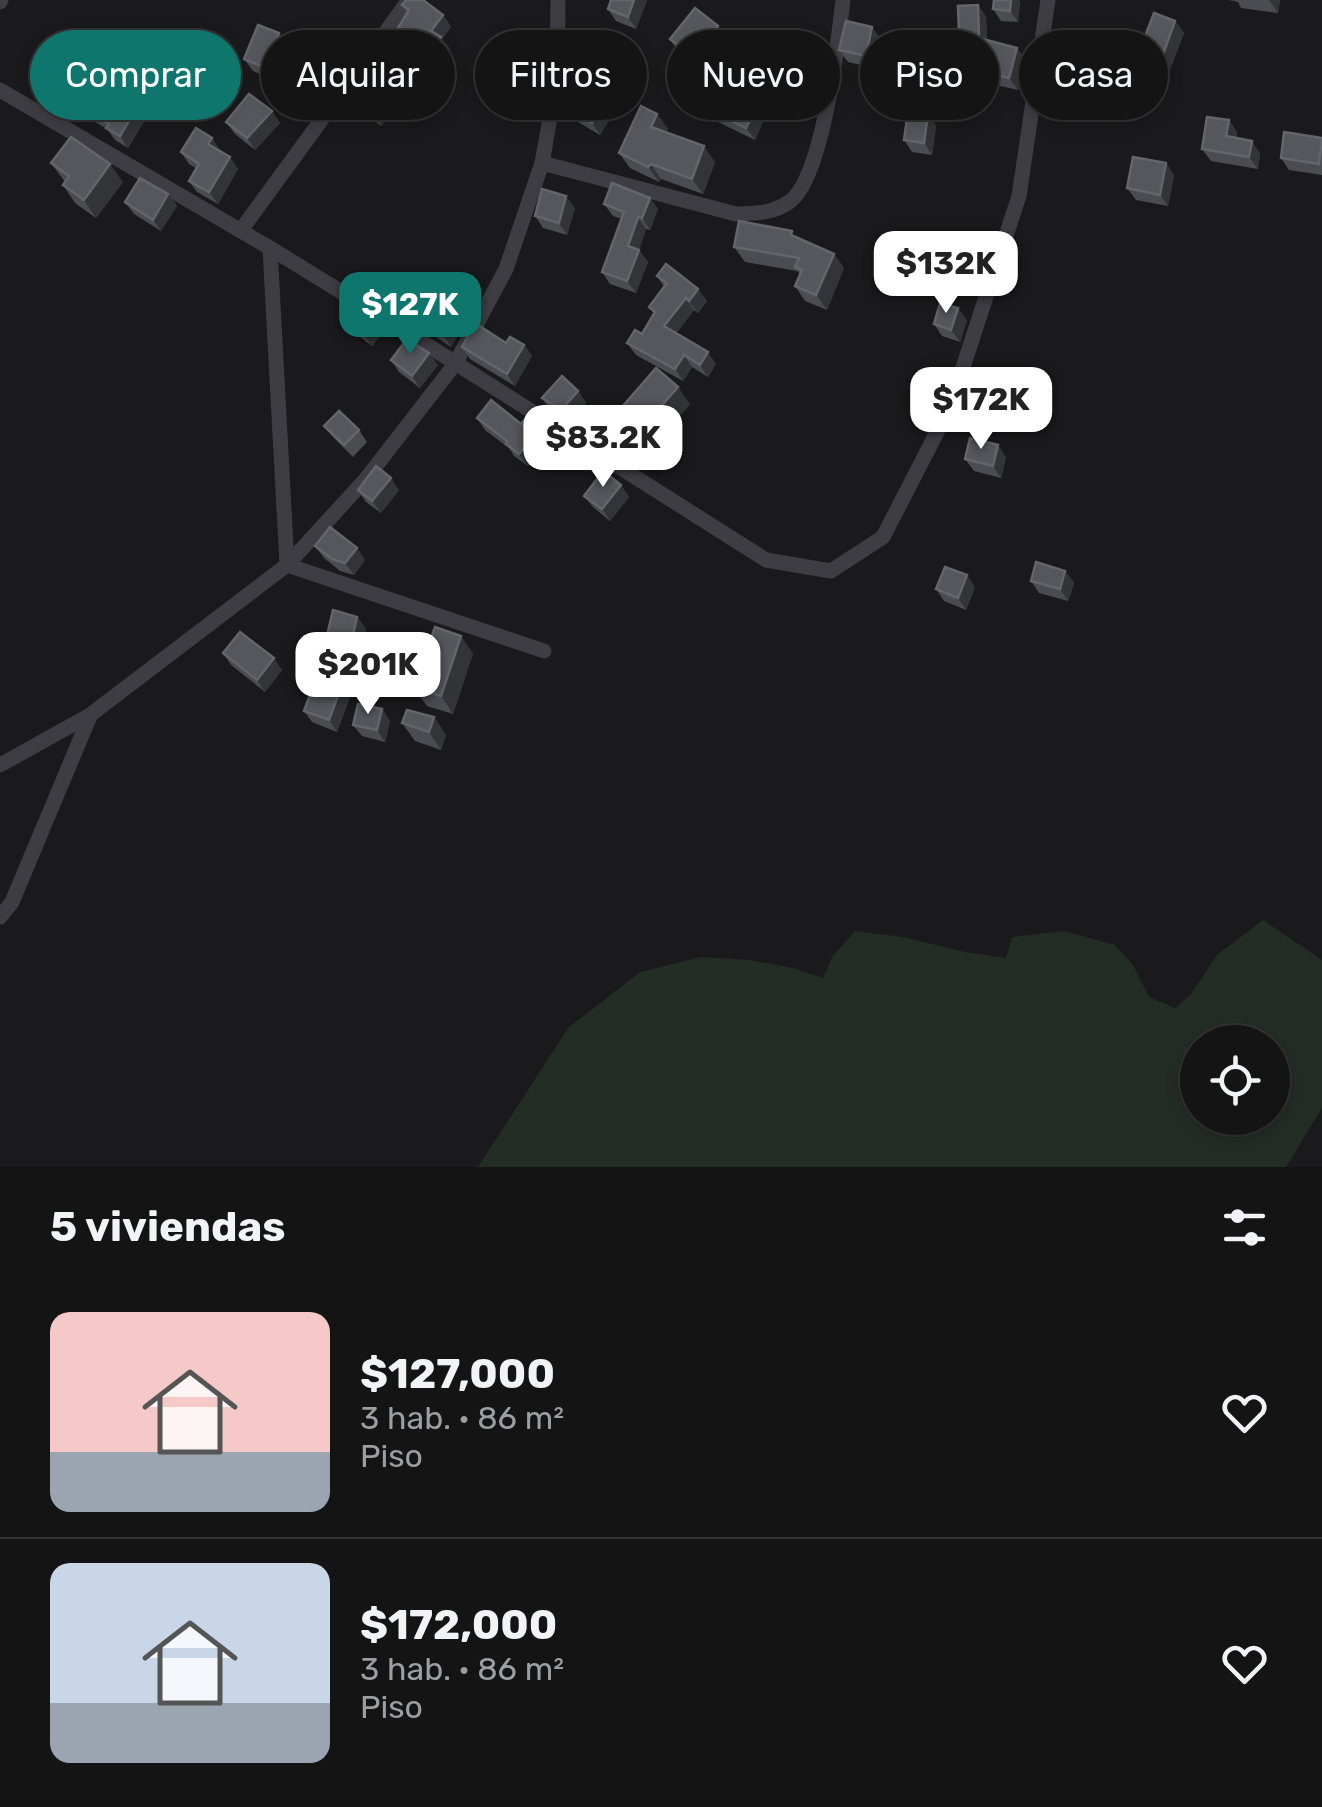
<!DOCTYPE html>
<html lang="es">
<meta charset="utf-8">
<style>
:root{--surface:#141415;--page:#1d1d1e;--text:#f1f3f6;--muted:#9d9ea0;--line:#333334;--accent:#0f766e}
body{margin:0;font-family:Rubik,sans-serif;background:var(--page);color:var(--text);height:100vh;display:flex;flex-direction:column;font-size:38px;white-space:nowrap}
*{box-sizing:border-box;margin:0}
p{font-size:32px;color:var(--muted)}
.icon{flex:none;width:55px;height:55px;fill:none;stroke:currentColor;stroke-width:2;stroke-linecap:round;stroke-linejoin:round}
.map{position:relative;height:1167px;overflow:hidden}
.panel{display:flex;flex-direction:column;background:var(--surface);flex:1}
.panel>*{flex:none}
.guide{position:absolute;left:30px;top:30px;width:1262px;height:90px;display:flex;gap:20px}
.buttons{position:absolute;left:1180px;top:1025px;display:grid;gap:20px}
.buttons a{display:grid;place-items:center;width:110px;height:110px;border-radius:50%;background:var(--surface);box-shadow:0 5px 15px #0003,0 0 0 2px var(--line);font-size:50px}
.price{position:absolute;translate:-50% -85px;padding:0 22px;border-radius:20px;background:#fff;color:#222;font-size:32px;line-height:65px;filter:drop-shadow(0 2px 5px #0008)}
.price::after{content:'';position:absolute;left:50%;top:60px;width:30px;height:22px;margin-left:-15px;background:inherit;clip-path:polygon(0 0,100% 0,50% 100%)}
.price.active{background:var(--accent);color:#fff}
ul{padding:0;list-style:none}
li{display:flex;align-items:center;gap:30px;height:250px;padding:0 50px}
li+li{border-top:2px solid var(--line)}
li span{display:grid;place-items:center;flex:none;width:280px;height:200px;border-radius:20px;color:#555}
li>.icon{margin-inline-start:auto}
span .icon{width:120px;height:120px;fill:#fffc;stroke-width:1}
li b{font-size:42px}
h2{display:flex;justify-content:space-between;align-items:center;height:120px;padding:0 50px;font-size:42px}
.tag{padding:0 35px;border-radius:45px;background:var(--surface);box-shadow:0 5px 15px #0003,0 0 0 2px var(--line);font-size:35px;line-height:90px}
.tag.active{background:var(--accent);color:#fff}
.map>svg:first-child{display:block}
.green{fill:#242c26;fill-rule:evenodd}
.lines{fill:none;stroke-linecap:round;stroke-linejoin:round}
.street{stroke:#3d3d43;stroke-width:15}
.wall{fill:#4b4c51}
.shaded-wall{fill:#333437}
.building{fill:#56575c;stroke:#64656b;stroke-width:2.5}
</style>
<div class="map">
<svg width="1322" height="1167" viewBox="0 0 1322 1167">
<rect width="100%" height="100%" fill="#1a1a1c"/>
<path class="green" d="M 1263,920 L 1322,960 L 1322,1108 L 1286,1167 L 478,1167 L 568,1028 L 640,972 L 701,957 L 749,960 L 793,968 L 823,978 L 832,957 L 855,931 L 903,937 L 965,952 L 1006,958 L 1012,937 L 1064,931 L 1115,945 L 1133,965 L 1149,997 L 1175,1008 L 1191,994 L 1217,955 ZM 1272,1042 L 1272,1118 L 1198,1118 L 1198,1042 Z"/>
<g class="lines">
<g class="street">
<polyline points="0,2 1,0"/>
<polyline points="0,90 270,248 413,336 766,560 831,571 883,537 950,407 1019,196 1048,0"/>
<polyline points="542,163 557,79 558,0"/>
<polyline points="241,230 409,0"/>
<polyline points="270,248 287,565 544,651"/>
<path d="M 0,765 L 90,715 L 287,565 L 365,480 L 455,364 L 506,269 L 542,163 L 736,214 C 755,213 772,214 789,202 C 823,179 838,42 843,0"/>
<polyline points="0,917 12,902 90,716"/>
</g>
</g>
<g class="wall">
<polygon points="611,0 647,0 636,29 616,21 608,9"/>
<polygon points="994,0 1018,0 1020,2 1018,22 1001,21 993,9"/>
<polygon points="1229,0 1280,0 1278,13 1241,8 1238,2"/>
<polygon points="402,5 443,15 451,27 442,39 450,49 436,70 401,47 393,36 408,13"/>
<polygon points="978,5 986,17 987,40 1017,48 1025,60 1018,90 996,85 988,72 968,73 960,61"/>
<polygon points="1175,21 1184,33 1169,72 1147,64 1139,52"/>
<polygon points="279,33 288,45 274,80 253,71 244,59"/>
<polygon points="670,39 731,44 717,61 726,73 717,84 682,57"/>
<polygon points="881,39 874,68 848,62 839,50"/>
<polygon points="600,65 601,86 577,87 604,103 612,115 600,135 573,119 565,107 576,88 575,88 566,76"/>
<polygon points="821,77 813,117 791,113 782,101"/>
<polygon points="345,92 386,97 394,109 381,126 353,104"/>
<polygon points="65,97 146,118 128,148 115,140 107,129 73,109"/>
<polygon points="758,104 766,115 755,140 718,122 710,111"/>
<polygon points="272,111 280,123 255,150 235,134 226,122"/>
<polygon points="657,114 668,129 666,132 715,162 703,194 661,179 659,182 630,168 619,153"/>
<polygon points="928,114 936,126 932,155 912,152 904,140"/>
<polygon points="1229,120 1237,132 1236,138 1260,153 1258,169 1211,161 1202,149"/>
<polygon points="212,138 220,151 238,169 218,204 197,192 189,181 196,168 189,164 181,152"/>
<polygon points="1322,138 1322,175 1289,170 1281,158"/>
<polygon points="51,163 123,182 96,218 75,203 63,185 65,182"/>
<polygon points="1166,163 1174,175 1168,206 1136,200 1127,188"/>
<polygon points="168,194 177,206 161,231 134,214 125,202"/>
<polygon points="650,198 658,209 650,230 646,229 639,250 648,262 636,293 610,284 602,272 622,219 613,216 604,204"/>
<polygon points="575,208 567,235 543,228 535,216"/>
<polygon points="797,238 834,254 844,268 827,310 805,301 795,286 800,274 797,271 745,262 734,247"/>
<polygon points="657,276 707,301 698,313 694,310 676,333 716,364 708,377 692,367 683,381 636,355 627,343 642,334 654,314 649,307 664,287"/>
<polygon points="407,311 464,324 451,347 415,323"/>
<polygon points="376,319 384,331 372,346 354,332 346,320"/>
<polygon points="967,320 960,342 942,336 934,324"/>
<polygon points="476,328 506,343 524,345 532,356 515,386 470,359 462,347"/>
<polygon points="391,360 438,365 420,388 399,372"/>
<polygon points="578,391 586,403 570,422 550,410 542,398"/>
<polygon points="690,404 656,444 634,425 622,407"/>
<polygon points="477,418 543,425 551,437 528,466 514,456 509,448 485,430"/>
<polygon points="324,426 359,430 367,442 353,457 333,437"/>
<polygon points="1006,457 1001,478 974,471 965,459"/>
<polygon points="621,485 629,497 610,521 593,507 584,496"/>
<polygon points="358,490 399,490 381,513 366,502"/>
<polygon points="315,546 357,548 365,560 354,575 340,571 324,558"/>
<polygon points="1065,571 1074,583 1068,601 1039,593 1031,581"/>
<polygon points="975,587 966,610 944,601 936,589"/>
<polygon points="357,617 366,629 363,641 368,648 361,667 333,660 324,648"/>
<polygon points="400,647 408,659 397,697 373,690 364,678"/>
<polygon points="223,653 282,670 265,692 231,665"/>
<polygon points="473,653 453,714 427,706 414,688"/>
<polygon points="352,691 337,732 312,722 304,711"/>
<polygon points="382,709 390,721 385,742 362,736 353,725"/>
<polygon points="434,717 446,735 441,750 415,741 402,723"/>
</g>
<g class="shaded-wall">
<polygon points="634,0 647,0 636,29 628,17"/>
<polygon points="1011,0 1018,0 1020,2 1018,22 1010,11"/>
<polygon points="1269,0 1280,0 1278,13"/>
<polygon points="978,5 986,17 987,50 979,38"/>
<polygon points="443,15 451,27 442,39 450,49 436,70 427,58 431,31"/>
<polygon points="1175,21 1184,33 1169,72 1161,60"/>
<polygon points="718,26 731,44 717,61 726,73 717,84 705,67 702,46"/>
<polygon points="872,27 881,39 874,68 866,56"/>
<polygon points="279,33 288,45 274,80 266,68"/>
<polygon points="1017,48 1025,60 1018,90 1009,78"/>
<polygon points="591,53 600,65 601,86 593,74"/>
<polygon points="813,65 821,77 813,117 805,105"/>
<polygon points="386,97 394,109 381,126 373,114"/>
<polygon points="604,103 612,115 600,135 592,123"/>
<polygon points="758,104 766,115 755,140 746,128"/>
<polygon points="138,106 146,118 128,148 120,136"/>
<polygon points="272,111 280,123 255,150 247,138"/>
<polygon points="657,114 668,129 662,142 651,127"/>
<polygon points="928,114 936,126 932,155 924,143"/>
<polygon points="1229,120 1237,132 1235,148 1226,136"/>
<polygon points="212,138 220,150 216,156 208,144"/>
<polygon points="1252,141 1260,153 1258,169 1249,157"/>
<polygon points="704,146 715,162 703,194 692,179"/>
<polygon points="230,157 238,169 218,204 209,192"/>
<polygon points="1166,163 1174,175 1168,206 1160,195"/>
<polygon points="110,164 123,182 96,218 84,200"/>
<polygon points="651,164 661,179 659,182 648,167"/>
<polygon points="168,194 177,206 161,231 153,220"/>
<polygon points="566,196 575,208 567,235 559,223"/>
<polygon points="650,198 658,209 650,230 642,218"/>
<polygon points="638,217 646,229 639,250 648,262 636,293 627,281 628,246"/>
<polygon points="834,254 844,268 827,310 816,295"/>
<polygon points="698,289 707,301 698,313 689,301"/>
<polygon points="686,298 694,310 673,338 664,326"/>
<polygon points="958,308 967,320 960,342 951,330"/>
<polygon points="455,312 464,324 451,347 443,335"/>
<polygon points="376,319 384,331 372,346 363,334"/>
<polygon points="524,345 532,356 515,386 507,374"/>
<polygon points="708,352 716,364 708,377 700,365"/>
<polygon points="429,353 438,365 420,388 412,376"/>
<polygon points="684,355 692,367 683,381 675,369"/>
<polygon points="678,387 690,404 656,444 644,426"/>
<polygon points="578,391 586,403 570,422 561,410"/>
<polygon points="543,425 551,437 528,466 519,454"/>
<polygon points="998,445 1006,457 1001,478 993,466"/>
<polygon points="391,478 399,490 381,513 372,501"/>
<polygon points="621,485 629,497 610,521 602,509"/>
<polygon points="357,548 365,560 354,575 345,563"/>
<polygon points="1065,571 1074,583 1068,601 1060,589"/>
<polygon points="967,575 975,587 966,610 958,598"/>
<polygon points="357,617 366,629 363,641 368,648 361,667 353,655 353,635"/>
<polygon points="461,636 473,653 453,714 441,696"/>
<polygon points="400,647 408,659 397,697 389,685"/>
<polygon points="274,658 282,670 265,692 257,680"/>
<polygon points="344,679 352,691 337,732 329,720"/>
<polygon points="382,709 390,721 385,742 377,730"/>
<polygon points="434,717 446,735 441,750 429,732"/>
</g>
<g class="building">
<polygon points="406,0 423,0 443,15 431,31 441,37 427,58 393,36 409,10 402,5"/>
<polygon points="611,0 634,0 628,17 608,9"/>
<polygon points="994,0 1011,0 1010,11 993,9"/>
<polygon points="978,5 979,38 1017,48 1009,78 988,73 991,60 960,61 958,6"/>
<polygon points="695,8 718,26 702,46 713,55 705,67 670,39"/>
<polygon points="1154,13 1175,21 1161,60 1139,52"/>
<polygon points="846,21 872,27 866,56 839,50"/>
<polygon points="258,25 279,33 266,68 244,59"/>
<polygon points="591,53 593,74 566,76 565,54"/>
<polygon points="790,61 813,65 805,105 782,101"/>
<polygon points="78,74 122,101 124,98 138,106 120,136 106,128 109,124 65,97"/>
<polygon points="358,75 386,97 373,114 345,92"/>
<polygon points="722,86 758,104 746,128 710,111"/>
<polygon points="576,87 604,103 592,123 565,107"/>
<polygon points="249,94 272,111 247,138 226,122"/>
<polygon points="641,106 657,114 651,127 704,146 692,179 651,164 648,167 619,153"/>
<polygon points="908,111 928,114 924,143 904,140"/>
<polygon points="1207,117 1229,120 1226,136 1252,141 1249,157 1202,149"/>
<polygon points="196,128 212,138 208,144 230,157 209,192 189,181 199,164 181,152"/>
<polygon points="1284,132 1322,138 1319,164 1281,158"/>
<polygon points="71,137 110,164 84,200 63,185 69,176 51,163"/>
<polygon points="1133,157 1166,163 1160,195 1127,188"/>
<polygon points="140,178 168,194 153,220 125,202"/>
<polygon points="612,183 650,198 642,218 638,217 628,246 639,250 627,281 602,272 624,212 604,204"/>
<polygon points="542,189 566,196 559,223 535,216"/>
<polygon points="739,221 792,231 791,235 834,254 816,295 795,286 802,270 795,267 799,258 734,247"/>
<polygon points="666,264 698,289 689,301 686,298 664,326 708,352 700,365 684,355 675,369 627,343 635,330 642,334 655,312 649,307 667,283 657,276"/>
<polygon points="424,288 455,312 443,335 407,311"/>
<polygon points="940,303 958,308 951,330 934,324"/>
<polygon points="356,307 376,319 363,334 346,320"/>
<polygon points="478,325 506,343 510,337 524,345 507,374 462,347 473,326 476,328"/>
<polygon points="407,339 429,353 412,376 391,360"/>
<polygon points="656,368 678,387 644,426 622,407"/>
<polygon points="562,376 578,391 561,410 542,398"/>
<polygon points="491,400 521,424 528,415 543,425 519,454 506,444 507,441 477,418"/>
<polygon points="339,411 359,430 344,445 324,426"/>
<polygon points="970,438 998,445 993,466 965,459"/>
<polygon points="376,466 391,478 372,501 358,490"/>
<polygon points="603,471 621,485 602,509 584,496"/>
<polygon points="330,527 357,548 345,563 332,559 315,546"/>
<polygon points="1036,562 1065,571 1060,589 1031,581"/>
<polygon points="945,567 967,575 958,598 936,589"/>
<polygon points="333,610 357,617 353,635 360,636 353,655 324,648"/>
<polygon points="435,627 461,636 441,696 414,688"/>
<polygon points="240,632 274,658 257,680 223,653"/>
<polygon points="372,640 400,647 389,685 364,678"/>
<polygon points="319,670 344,679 329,720 304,711"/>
<polygon points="358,704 382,709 377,730 353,725"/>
<polygon points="407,710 434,717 429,732 402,723"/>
</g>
</svg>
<div class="buttons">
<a><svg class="icon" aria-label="locate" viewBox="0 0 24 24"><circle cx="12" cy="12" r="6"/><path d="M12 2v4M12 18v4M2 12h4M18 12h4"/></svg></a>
</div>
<b class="price" style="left:946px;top:316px">$132K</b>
<b class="price active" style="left:410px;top:357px">$127K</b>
<b class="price" style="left:981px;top:452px">$172K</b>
<b class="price" style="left:603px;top:490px">$83.2K</b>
<b class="price" style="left:368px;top:717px">$201K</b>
<div class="guide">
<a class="tag active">Comprar</a>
<a class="tag">Alquilar</a>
<a class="tag">Filtros</a>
<a class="tag">Nuevo</a>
<a class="tag">Piso</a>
<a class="tag">Casa</a>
</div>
</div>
<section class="panel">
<h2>5 viviendas<svg class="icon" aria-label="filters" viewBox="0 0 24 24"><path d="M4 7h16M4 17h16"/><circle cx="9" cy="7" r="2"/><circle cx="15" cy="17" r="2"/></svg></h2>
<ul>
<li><span style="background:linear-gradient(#f6c9c9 70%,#9aa5b1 0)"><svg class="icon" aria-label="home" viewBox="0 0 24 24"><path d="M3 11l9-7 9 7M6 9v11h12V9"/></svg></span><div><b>$127,000</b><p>3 hab. · 86 m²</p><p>Piso</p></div><svg class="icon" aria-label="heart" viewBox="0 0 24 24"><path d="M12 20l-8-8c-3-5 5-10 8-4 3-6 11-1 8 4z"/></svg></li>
<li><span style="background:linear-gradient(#c9d6e8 70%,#9aa5b1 0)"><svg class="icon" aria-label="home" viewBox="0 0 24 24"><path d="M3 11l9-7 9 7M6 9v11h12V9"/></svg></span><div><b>$172,000</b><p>3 hab. · 86 m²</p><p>Piso</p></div><svg class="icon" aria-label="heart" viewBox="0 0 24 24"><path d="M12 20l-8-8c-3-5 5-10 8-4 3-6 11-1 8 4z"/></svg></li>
</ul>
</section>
